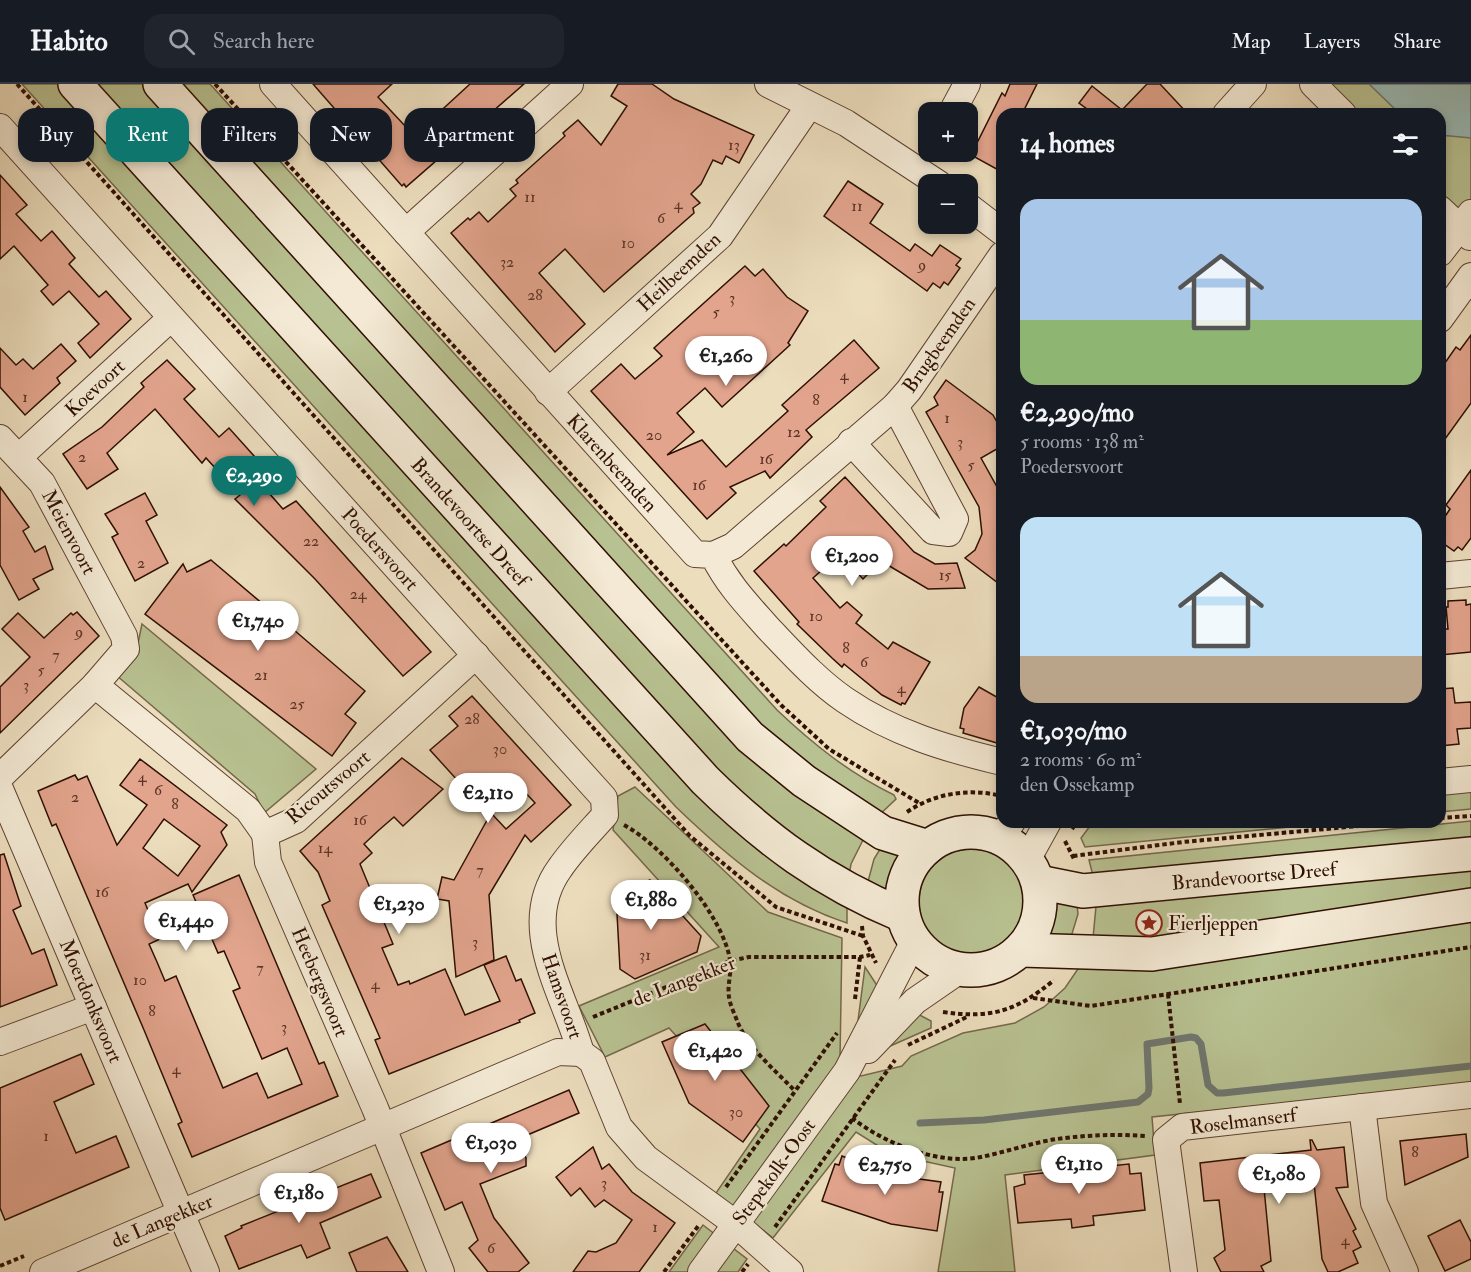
<!DOCTYPE html>
<meta charset="utf-8">
<style>
:root{--surface:#171b24;--page:#20242c;--text:#f1f3f6;--muted:#9ea1a6;--line:#363941;--accent:#0f766e}
body{margin:0;font-family:"IM FELL Double Pica",serif;background:var(--page);color:var(--text);height:100vh;display:flex;flex-direction:column;font-size:22px;white-space:nowrap}
*{box-sizing:border-box;margin:0}
p{font-size:20px;color:var(--muted)}
.icon{flex:none;width:33px;height:33px;fill:none;stroke:currentColor;stroke-width:2;stroke-linecap:round;stroke-linejoin:round}
.map{position:relative;flex:1;overflow:hidden}
.panel{position:absolute;left:996px;top:24px;width:450px;height:720px;display:flex;flex-direction:column;background:var(--surface);border-radius:18px;box-shadow:0 3px 9px #0003}
.panel>*{flex:none}
.hud{position:absolute;left:18px;top:24px;width:570px;height:54px;display:flex;gap:12px}
.tools{position:absolute;left:918px;top:18px;display:grid;gap:12px}
.tools a{display:grid;place-items:center;width:60px;height:60px;border-radius:12px;background:var(--surface);box-shadow:0 3px 9px #0003;font-size:30px}
.price{position:absolute;translate:-50% -51px;padding:0 14px;border-radius:21px;background:#fff;color:#222;font-size:20px;line-height:39px;filter:drop-shadow(0 2px 3px #0008)}
.price::after{content:'';position:absolute;left:50%;top:36px;width:18px;height:14px;margin-left:-9px;background:inherit;clip-path:polygon(0 0,100% 0,50% 100%)}
.price.selected{background:var(--accent);color:#fff}
ul{padding:0;list-style:none}
li{display:grid;align-content:center;gap:12px;height:318px;padding:0 24px}
li span{display:grid;place-items:center;height:186px;border-radius:18px;color:#555}
li>.icon{margin-inline-start:auto}
span .icon{width:108px;height:108px;fill:#fffc;stroke-width:1}
li b{font-size:26px}
h2{display:flex;justify-content:space-between;align-items:center;height:72px;padding:0 24px;font-size:26px}
.tag{padding:0 21px;border-radius:18px;background:var(--surface);box-shadow:0 3px 9px #0003;font-size:21px;line-height:54px}
.tag.selected{background:var(--accent);color:#fff}
header{display:flex;align-items:center;gap:36px;box-sizing:border-box;height:84px;padding:0 30px;background:var(--surface);border-bottom:2px solid var(--line)}
header strong{font-size:28px}
nav{display:flex;gap:33px;margin-inline-start:auto;font-size:21px}
.search{width:420px;height:54px;background:var(--page);display:flex;align-items:center;gap:15px;box-sizing:border-box;padding:0 21px;border-radius:18px;color:var(--muted);font-size:22px}
.map>svg:first-child{display:block}
.green{fill:#b8c191;stroke:#74684a;stroke-width:1.5}
.water{fill:#99bbb6;stroke:#6f766e;stroke-width:1.5}
.lines{fill:none;stroke-linecap:round;stroke-linejoin:round}
.stream{stroke:#6f766e;stroke-width:7}
.building{fill:#e2a48d;stroke:#2f0f02;stroke-width:1.5;fill-rule:evenodd}
.street-casing{stroke:#5e4231;stroke-width:28}
.secondary-casing{stroke:#2f0f02;stroke-width:36}
.path{stroke:#2f0f02;stroke-width:4;stroke-dasharray:4.5 3;stroke-linecap:butt}
.street{stroke:#f3e9d4;stroke-width:26}
.secondary{stroke:#f3e9d4;stroke-width:33}
.labels{text-anchor:middle;dominant-baseline:central;stroke-width:4.5;stroke-linejoin:round;paint-order:stroke}
.number-label{font-size:16px;fill:#5c3425}
.street-label{font-size:20px;fill:#2f0f02;stroke:#f3e9d4}
.poi-label{font-size:20px;fill:#2f0f02;stroke:#f3e9d4;text-anchor:start}
</style>
<header>
<strong>Habito</strong>
<div class="search"><svg class="icon" aria-label="search" viewBox="0 0 24 24"><circle cx="10" cy="10" r="6"/><path d="M15 15l6 6"/></svg>Search here</div>
<nav><a>Map</a><a>Layers</a><a>Share</a></nav>
</header>
<div class="map">
<svg width="1471" height="1188" viewBox="0 0 1471 1188">
<rect width="100%" height="100%" fill="#ecddbd"/>
<filter id="stains"><feTurbulence type="fractalNoise" baseFrequency=".00333" numOctaves="4"/><feColorMatrix values="0 0 0 0 .2 0 0 0 0 .09 0 0 0 0 .02 0 0 0 .5 -.17"/></filter>
<radialGradient id="worn" r=".72"><stop offset=".6" stop-color="#630" stop-opacity="0"/><stop offset="1" stop-color="#630" stop-opacity=".3"/></radialGradient>
<g class="green">
<path d="M 22,0 L 66,0 L 700,700 L 847,811 L 847,839 C 779,817 727,772 676,723 Z"/>
<polygon points="81,0 151,0 745,657 867,748 851,780 848,797 767,745"/>
<path d="M 166,0 L 210,0 L 777,626 C 813,660 849,689 894,711 L 896,715 L 876,734 L 808,693 Z"/>
<polygon points="1323,0 1471,0 1471,145 1440,115 1440,30 1353,30"/>
<polygon points="142,540 316,685 264,729 255,710 116,591 136,569"/>
<polygon points="635,703 768,828 842,854 840,975 861,992 902,982 911,972 963,949 1015,939 1044,923 1065,904 1082,879 1471,826 1471,1000 1152,1033 1155,1071 1005,1091 1015,1188 938,1188 955,1084 891,1070 856,1048 773,1154 716,1109 760,1045 669,944 605,973 579,922 719,863 613,746 618,712"/>
<polygon points="1471,706 1471,725 1440,728 1440,709"/>
<polygon points="1471,737 1471,766 1095,800 1089,776"/>
<polygon points="1093,738 1341,738 1085,763 1081,754"/>
<polygon points="885,757 906,766 892,793 889,817 866,805 874,775"/>
<circle cx="972" cy="818" r="53"/>
<polygon points="1471,778 1471,814 1186,859 1093,854 1097,812"/>
<polygon points="1054,810 1076,812 1078,830 1068,863 1043,861 1049,846"/>
<polygon points="865,883 880,906 856,952"/>
<polygon points="912,927 931,937 931,944 879,967"/>
<polygon points="703,1141 747,1175 738,1188 669,1188"/>
</g>
<polygon class="water" points="1369,0 1471,0 1471,54 1440,51 1440,30 1400,30"/>
<g class="lines">
<polyline class="stream" points="920,1039 984,1036 1138,1018 1148,1010 1149,1004 1147,960 1191,953 1196,954 1201,960 1208,1001 1217,1009 1223,1009 1471,982"/>
</g>
<g class="building">
<polygon points="313,0 392,0 378,13 406,43 413,37 421,45 470,0 524,0 406,103 404,100 402,102"/>
<polygon points="618,0 652,0 674,15 754,51 739,79 726,72 722,80 713,76 701,100 691,110 700,119 693,124 694,129 604,208 565,165 539,189 585,240 555,268 451,149 468,134 470,136 479,128 488,138 516,112 510,105 518,99 516,96 565,52 563,49 578,36 601,61 627,22 611,12"/>
<polygon points="1010,0 1037,0 1022,30 1002,30 1002,88 971,71 1002,9 1005,12"/>
<polygon points="1147,0 1160,0 1188,30 1094,30 1079,19 1092,2 1122,26"/>
<polygon points="0,91 27,121 16,130 41,157 52,147 75,174 69,180 99,213 106,207 131,235 90,274 78,259 99,240 69,207 53,221 41,207 48,201 14,162 0,175"/>
<polygon points="848,97 883,120 870,139 910,167 915,160 932,172 940,161 961,175 956,181 960,184 948,201 944,198 940,204 933,199 927,207 824,132"/>
<polygon points="745,182 755,192 763,185 787,213 808,227 788,259 790,261 722,323 705,304 677,329 694,348 667,371 702,356 726,383 788,327 782,321 854,256 879,284 806,346 812,353 770,394 765,387 730,403 736,409 707,435 591,307 621,280 635,295 662,272 654,264"/>
<polygon points="1471,251 1471,319 1440,362 1440,286 1456,263 1460,266"/>
<polygon points="61,260 76,277 57,294 60,299 25,331 0,303 0,264 16,281 23,275 33,285"/>
<polygon points="167,276 195,305 184,315 219,353 229,344 264,383 254,392 283,425 296,417 431,568 403,592 315,495 235,415 240,411 206,374 202,379 155,325 107,369 118,385 87,405 63,370 102,343 144,303 141,299"/>
<polygon points="946,296 993,331 1002,347 1002,362 981,374 1002,412 1002,502 965,474 975,466 982,450 979,423 926,328 938,321 934,313"/>
<polygon points="1471,386 1471,454 1462,466 1458,463 1454,467 1440,457 1440,440 1450,425 1446,421"/>
<polygon points="845,393 914,468 935,480 957,479 965,504 928,505 881,477 863,495 840,470 813,494 840,524 847,518 862,531 856,539 888,565 893,558 930,578 905,620 902,619 901,621 882,611 844,580 842,583 832,574 797,540 799,538 754,487 784,460 786,462 826,423 820,417"/>
<polygon points="0,403 29,443 23,447 35,468 45,462 53,485 33,495 39,505 19,516 0,481"/>
<polygon points="145,409 157,431 146,437 168,479 135,497 112,453 118,450 105,430"/>
<polygon points="211,476 277,532 281,529 297,542 294,546 365,607 345,630 356,639 332,672 145,530 183,480 187,488"/>
<polygon points="1466,516 1466,521 1471,520 1471,568 1440,571 1440,545 1448,545 1446,523 1448,523 1448,517"/>
<polygon points="77,528 99,552 0,649 0,603 30,573 2,545 18,529 44,554 71,529 73,531"/>
<polygon points="979,603 1002,616 1002,656 998,655 997,659 963,649 964,645 960,644 964,624"/>
<polygon points="1453,604 1455,619 1471,618 1471,644 1457,645 1459,660 1440,662 1440,605"/>
<polygon points="472,612 571,721 531,758 525,751 489,811 494,876 456,893 449,817 437,815 442,793 454,796 491,729 506,745 535,719 511,693 474,727 463,714 468,708 430,666 458,642 449,632"/>
<polygon points="402,674 443,705 403,742 394,733 379,746 364,760 372,769 360,780 393,860 382,864 398,901 409,897 410,900 445,885 465,931 500,917 484,881 506,872 516,897 521,895 535,929 519,936 520,938 389,990 375,956 380,954 322,821 330,817 318,788 300,767"/>
<path d="M 140,675 L 227,741 L 221,748 L 227,761 L 192,808 L 188,800 L 145,819 L 160,855 L 149,860 L 157,878 L 165,897 L 176,892 L 223,1004 L 257,989 L 268,1014 L 302,1000 L 287,964 L 262,975 L 233,907 L 240,904 L 224,867 L 218,869 L 193,811 L 239,791 L 319,980 L 324,978 L 338,1012 L 192,1073 L 178,1040 L 182,1038 L 144,946 L 56,740 L 52,742 L 38,707 L 75,691 L 78,696 L 87,692 L 117,761 L 147,721 L 120,701 ZM 164,735 L 200,762 L 178,792 L 143,764 Z"/>
<polygon points="4,770 21,822 13,826 32,870 44,865 57,901 0,923 0,771"/>
<polygon points="650,796 701,852 697,868 635,895 620,885 616,811"/>
<polygon points="705,940 769,1022 743,1058 689,1019 662,958"/>
<polygon points="81,970 94,1000 54,1018 76,1069 116,1052 129,1083 5,1136 0,1124 0,1004"/>
<polygon points="569,1006 579,1029 518,1055 526,1074 526,1082 480,1100 494,1134 529,1179 518,1188 488,1188 469,1164 478,1156 462,1118 445,1126 421,1069"/>
<polygon points="1466,1050 1468,1073 1405,1101 1400,1057"/>
<polygon points="1310,1056 1312,1056 1317,1066 1344,1063 1348,1103 1336,1104 1356,1145 1353,1147 1361,1163 1353,1167 1358,1179 1338,1188 1328,1188 1322,1175 1314,1099 1264,1104 1271,1177 1261,1182 1264,1188 1221,1188 1214,1174 1225,1166 1219,1116 1204,1117 1200,1079 1311,1066"/>
<polygon points="593,1063 602,1085 609,1080 632,1108 675,1139 639,1188 573,1188 588,1167 596,1168 616,1159 632,1136 604,1116 595,1123 580,1104 571,1112 556,1093"/>
<polygon points="842,1072 890,1091 941,1098 939,1108 943,1108 937,1147 891,1140 822,1117 835,1080 839,1081"/>
<polygon points="1129,1080 1130,1090 1141,1089 1145,1126 1093,1132 1094,1141 1072,1144 1071,1135 1018,1139 1014,1103 1025,1100 1024,1091"/>
<polygon points="371,1090 381,1113 320,1139 330,1164 307,1174 301,1161 239,1185 225,1152 242,1144 241,1142"/>
<polygon points="1460,1136 1471,1158 1471,1175 1445,1187 1428,1152"/>
<polygon points="387,1153 408,1188 357,1188 349,1169"/>
</g>
<g class="lines">
<g class="street-casing">
<g id="street">
<path d="M 273,0 L 695,470 L 713,471 C 729,502 746,519 768,544 C 792,569 816,596 845,616 C 893,649 947,665 1002,678"/>
<polyline points="768,0 846,39 939,100"/>
<polyline points="1313,0 1343,30"/>
<polyline points="952,28 967,0"/>
<polyline points="1226,30 1253,0"/>
<path d="M 0,43 L 604,714 L 605,731 C 590,748 573,765 560,784 C 517,843 565,910 581,969"/>
<polyline points="968,122 1002,148"/>
<polyline points="1440,125 1470,153"/>
<polyline points="406,148 570,0"/>
<polyline points="1440,169 1471,129"/>
<polyline points="1440,235 1471,192"/>
<polyline points="548,308 720,152 809,22"/>
<polyline points="0,354 42,399 124,552 126,565 95,601 0,693"/>
<polyline points="851,358 933,447 949,449 955,435 895,322"/>
<polyline points="19,373 171,234"/>
<polyline points="713,471 733,462 895,322 909,306 1002,171"/>
<polyline points="1440,492 1471,489"/>
<polyline points="95,601 248,726 265,750 296,736 476,571"/>
<polyline points="1440,698 1471,695"/>
<polyline points="0,705 206,1188"/>
<polyline points="265,750 268,778 375,1024 441,1188"/>
<polyline points="999,754 1012,738"/>
<polyline points="1027,776 1048,738"/>
<polyline points="0,958 93,923"/>
<polyline points="868,966 915,917 960,886"/>
<polyline points="581,969 592,977 619,1043 646,1074 736,1140 790,1188"/>
<polyline points="1362,1023 1374,1119 1405,1188"/>
<polyline points="43,1188 558,968 581,969"/>
<polyline points="701,1188 847,987 914,857"/>
<polyline points="1184,1188 1166,1056 1182,1043 1471,1011"/>
</g>
</g>
<g class="secondary-casing">
<g id="secondary">
<path d="M 75,0 L 705,696 C 766,756 823,798 902,831"/>
<polyline points="160,0 750,653 804,697 883,749 928,763"/>
<circle cx="971" cy="817" r="69"/>
<polyline points="1038,798 1083,807 1471,770"/>
<polyline points="1021,866 1152,870 1471,821"/>
</g>
</g>
<g class="path">
<polyline points="17,0 690,752 776,823 863,852"/>
<polyline points="215,0 781,621 829,665 919,719"/>
<path d="M 907,728 C 935,709 969,704 1002,712"/>
<polyline points="1440,734 1471,732"/>
<path d="M 624,741 C 663,762 723,831 730,876 C 732,888 727,901 729,913 C 730,921 735,931 738,939 C 749,965 775,986 794,1006"/>
<polyline points="1072,745 1077,738"/>
<polyline points="1065,757 1075,777"/>
<polyline points="1073,772 1183,758 1402,738"/>
<polyline points="862,842 863,852 876,879"/>
<polyline points="1168,910 1180,1020"/>
<polyline points="1033,914 1091,922 1471,863"/>
<polyline points="855,915 860,873"/>
<path d="M 943,928 C 991,935 1017,927 1054,896"/>
<polyline points="593,933 730,877 749,873 860,873 870,871"/>
<polyline points="908,961 969,932"/>
<path d="M 852,1034 C 884,1059 939,1082 981,1073 C 1006,1068 1031,1059 1057,1055 C 1086,1051 1116,1050 1145,1052"/>
<polyline points="726,1103 837,949"/>
<polyline points="775,1143 895,976"/>
<polyline points="0,1182 24,1172"/>
<polyline points="664,1188 699,1141"/>
<polyline points="742,1188 748,1180"/>
</g>
<use href="#street" class="street"/>
<use href="#secondary" class="secondary"/>
</g>
<defs>
<g id="sight-ring" transform="scale(1.35)"><circle r="9.5" fill="#f3e9d4" stroke="#8f2418" stroke-width="1.5"/><path d="M0-6L1.8-2.2L6-1.7L2.9 1.2L3.7 5.4L0 3.3L-3.7 5.4L-2.9 1.2L-6-1.7L-1.8-2.2Z" fill="#8f2418"/></g>
</defs>
<g fill-rule="evenodd">
<use href="#sight-ring" x="1149" y="839"/>
</g>
<g class="labels">
<g class="number-label">
<text x="734" y="61">13</text>
<text x="530" y="113">11</text>
<text x="678" y="120">4</text>
<text x="857" y="122">11</text>
<text x="661" y="134">6</text>
<text x="628" y="159">10</text>
<text x="507" y="178">32</text>
<text x="922" y="181">9</text>
<text x="535" y="211">28</text>
<text x="732" y="214">3</text>
<text x="716" y="228">5</text>
<text x="844" y="291">4</text>
<text x="25" y="313">1</text>
<text x="816" y="316">8</text>
<text x="947" y="334">1</text>
<text x="794" y="348">12</text>
<text x="654" y="351">20</text>
<text x="960" y="358">3</text>
<text x="82" y="373">2</text>
<text x="766" y="375">16</text>
<text x="971" y="381">5</text>
<text x="699" y="401">16</text>
<text x="311" y="457">22</text>
<text x="141" y="479">2</text>
<text x="945" y="491">15</text>
<text x="358" y="510">24</text>
<text x="816" y="532">10</text>
<text x="79" y="548">9</text>
<text x="846" y="564">8</text>
<text x="56" y="571">7</text>
<text x="864" y="578">6</text>
<text x="41" y="586">5</text>
<text x="261" y="591">21</text>
<text x="26" y="601">3</text>
<text x="901" y="604">4</text>
<text x="297" y="620">25</text>
<text x="472" y="635">28</text>
<text x="500" y="665">30</text>
<text x="142" y="693">4</text>
<text x="158" y="706">6</text>
<text x="75" y="713">2</text>
<text x="175" y="720">8</text>
<text x="360" y="736">16</text>
<text x="325" y="764">14</text>
<text x="480" y="786">7</text>
<text x="102" y="808">16</text>
<text x="475" y="858">3</text>
<text x="645" y="871">31</text>
<text x="260" y="884">7</text>
<text x="140" y="896">10</text>
<text x="375" y="900">4</text>
<text x="152" y="927">8</text>
<text x="284" y="943">3</text>
<text x="176" y="985">4</text>
<text x="736" y="1028">30</text>
<text x="46" y="1052">1</text>
<text x="1415" y="1068">8</text>
<text x="604" y="1099">3</text>
<text x="655" y="1143">1</text>
<text x="1345" y="1156">4</text>
<text x="491" y="1164">6</text>
</g>
<g class="street-label">
<text transform="translate(679 188) rotate(-43)">Heilbeemden</text>
<text transform="translate(939 261) rotate(-55)">Brugbeemden</text>
<text transform="translate(95 304) rotate(-43)">Koevoort</text>
<text transform="translate(612 379) rotate(48)">Klarenbeemden</text>
<text transform="translate(470 438) rotate(48)">Brandevoortse Dreef</text>
<text transform="translate(69 448) rotate(62)">Meienvoort</text>
<text transform="translate(380 465) rotate(48)">Poedersvoort</text>
<text transform="translate(328 703) rotate(-40)">Ricoutsvoort</text>
<text transform="translate(1254 792) rotate(-5)">Brandevoortse Dreef</text>
<text transform="translate(684 897) rotate(-21)">de Langekker</text>
<text transform="translate(320 898) rotate(67)">Heebergsvoort</text>
<text transform="translate(562 912) rotate(71)">Hamsvoort</text>
<text transform="translate(91 917) rotate(67)">Moerdonksvoort</text>
<text transform="translate(1243 1037) rotate(-7)">Roselmanserf</text>
<text transform="translate(774 1088) rotate(-54)">Stepekolk-Oost</text>
<text transform="translate(162 1137) rotate(-23)">de Langekker</text>
</g>
<g class="poi-label">
<text x="1168" y="839">Fierljeppen</text>
</g>
</g>
<rect width="100%" height="100%" filter="url(#stains)"/>
<rect width="100%" height="100%" fill="url(#worn)"/>
</svg>
<div class="tools">
<a>+</a>
<a>−</a>
</div>
<b class="price" style="left:726px;top:303px">€1,260</b>
<b class="price selected" style="left:254px;top:423px">€2,290</b>
<b class="price" style="left:852px;top:503px">€1,200</b>
<b class="price" style="left:258px;top:568px">€1,740</b>
<b class="price" style="left:488px;top:740px">€2,110</b>
<b class="price" style="left:651px;top:847px">€1,880</b>
<b class="price" style="left:399px;top:851px">€1,230</b>
<b class="price" style="left:186px;top:868px">€1,440</b>
<b class="price" style="left:715px;top:998px">€1,420</b>
<b class="price" style="left:491px;top:1090px">€1,030</b>
<b class="price" style="left:1079px;top:1111px">€1,110</b>
<b class="price" style="left:885px;top:1112px">€2,750</b>
<b class="price" style="left:1279px;top:1121px">€1,080</b>
<b class="price" style="left:299px;top:1140px">€1,180</b>
<div class="hud">
<a class="tag">Buy</a>
<a class="tag selected">Rent</a>
<a class="tag">Filters</a>
<a class="tag">New</a>
<a class="tag">Apartment</a>
</div>
<section class="panel">
<h2>14 homes<svg class="icon" aria-label="filters" viewBox="0 0 24 24"><path d="M4 7h16M4 17h16"/><circle cx="9" cy="7" r="2"/><circle cx="15" cy="17" r="2"/></svg></h2>
<ul>
<li><span style="background:linear-gradient(#a9c7e8 65%,#8fb573 0)"><svg class="icon" aria-label="home" viewBox="0 0 24 24"><path d="M3 11l9-7 9 7M6 9v11h12V9"/></svg></span><div><b>€2,290/mo</b><p>5 rooms · 138 m²</p><p>Poedersvoort</p></div></li>
<li><span style="background:linear-gradient(#bfe0f5 75%,#b9a48a 0)"><svg class="icon" aria-label="home" viewBox="0 0 24 24"><path d="M3 11l9-7 9 7M6 9v11h12V9"/></svg></span><div><b>€1,030/mo</b><p>2 rooms · 60 m²</p><p>den Ossekamp</p></div></li>
</ul>
</section>
</div>
